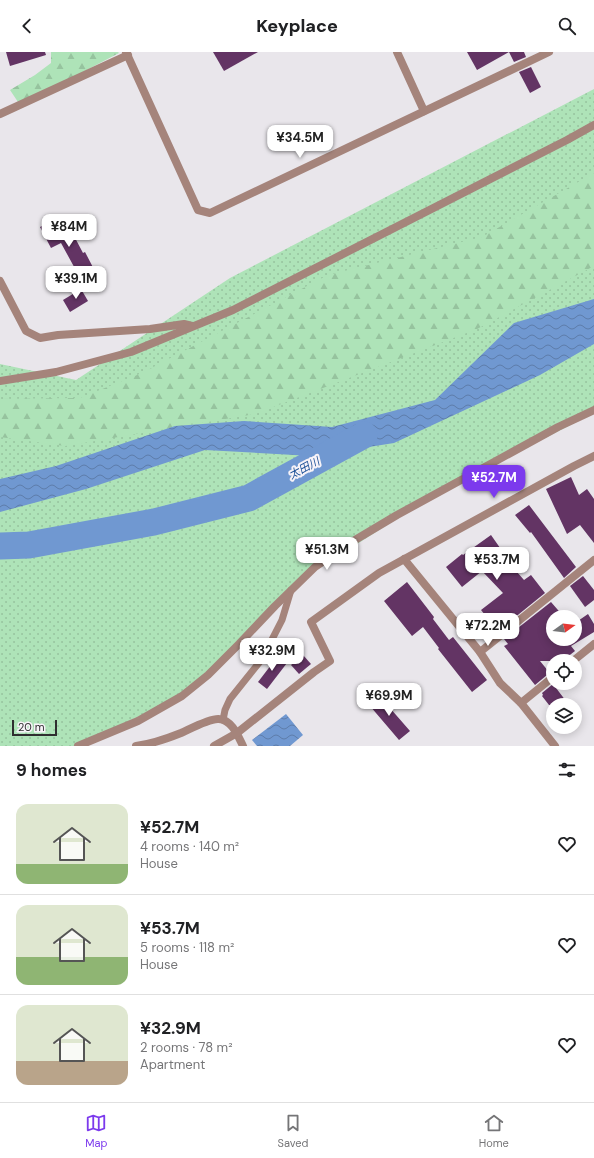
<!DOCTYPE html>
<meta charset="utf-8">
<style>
:root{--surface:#fff;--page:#f6f6f6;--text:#202124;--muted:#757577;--line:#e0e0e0;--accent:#7c3aed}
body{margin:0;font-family:"DM Sans","Noto Sans JP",sans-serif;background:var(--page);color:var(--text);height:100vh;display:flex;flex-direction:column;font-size:15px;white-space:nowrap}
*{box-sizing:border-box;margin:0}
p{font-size:13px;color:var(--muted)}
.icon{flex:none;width:22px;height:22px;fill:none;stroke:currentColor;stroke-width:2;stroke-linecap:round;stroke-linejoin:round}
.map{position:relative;height:694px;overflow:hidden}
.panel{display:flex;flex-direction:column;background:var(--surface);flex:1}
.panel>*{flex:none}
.needle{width:26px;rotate:75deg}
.fabs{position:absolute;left:546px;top:558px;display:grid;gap:8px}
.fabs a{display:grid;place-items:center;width:36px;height:36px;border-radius:50%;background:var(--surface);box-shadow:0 2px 10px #0003;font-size:20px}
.scale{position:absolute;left:12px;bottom:10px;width:45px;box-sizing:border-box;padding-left:4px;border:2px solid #2f2e30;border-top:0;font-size:11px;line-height:14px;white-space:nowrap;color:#2f2e30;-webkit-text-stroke:3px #f7f3f8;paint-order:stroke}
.price{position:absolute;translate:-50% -34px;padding:0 9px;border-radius:8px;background:#fff;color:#222;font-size:13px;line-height:26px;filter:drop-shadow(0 1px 2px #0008)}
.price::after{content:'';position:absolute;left:50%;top:24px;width:12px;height:9px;margin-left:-6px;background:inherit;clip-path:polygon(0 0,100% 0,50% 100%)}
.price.active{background:var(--accent);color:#fff}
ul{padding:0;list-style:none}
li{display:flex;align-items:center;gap:12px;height:100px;padding:0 16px}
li+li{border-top:1px solid var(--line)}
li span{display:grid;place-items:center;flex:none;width:112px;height:80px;border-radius:12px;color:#555}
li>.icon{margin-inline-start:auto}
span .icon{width:48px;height:48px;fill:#fffc;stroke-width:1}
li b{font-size:17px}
h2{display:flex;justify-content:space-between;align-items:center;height:48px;padding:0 16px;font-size:17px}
header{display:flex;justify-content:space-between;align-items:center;height:52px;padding:0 16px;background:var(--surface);font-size:18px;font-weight:800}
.dock{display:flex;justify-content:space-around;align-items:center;height:56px;border-top:1px solid var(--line);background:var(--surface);font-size:11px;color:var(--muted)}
.dock a{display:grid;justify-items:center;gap:2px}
.dock .active{color:var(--accent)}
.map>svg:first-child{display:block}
.grass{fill:url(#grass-dots)}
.forest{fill:url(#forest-firs)}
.water{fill:url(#water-waves)}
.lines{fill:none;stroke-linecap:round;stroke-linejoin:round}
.river{stroke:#7098d1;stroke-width:27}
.building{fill:#633464}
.lane{stroke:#a5847b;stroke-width:7}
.street{stroke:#a5847b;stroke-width:8}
.labels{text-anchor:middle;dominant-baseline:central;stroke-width:4;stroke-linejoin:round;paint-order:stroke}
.water-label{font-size:11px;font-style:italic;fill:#1e5298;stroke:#f7f3f8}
</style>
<header><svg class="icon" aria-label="back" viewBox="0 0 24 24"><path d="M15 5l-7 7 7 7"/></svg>Keyplace<svg class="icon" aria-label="search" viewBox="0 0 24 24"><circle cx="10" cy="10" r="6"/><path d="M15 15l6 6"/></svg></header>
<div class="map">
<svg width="594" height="694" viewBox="0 0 594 694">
<defs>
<pattern id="grass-dots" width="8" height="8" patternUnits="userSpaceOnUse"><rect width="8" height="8" fill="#aee3b8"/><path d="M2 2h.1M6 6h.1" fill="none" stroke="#96c39e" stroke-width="1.8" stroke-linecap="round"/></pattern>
<pattern id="forest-firs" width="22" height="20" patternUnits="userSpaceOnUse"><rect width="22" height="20" fill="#aee3b8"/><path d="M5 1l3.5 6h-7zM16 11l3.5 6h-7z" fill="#96c39e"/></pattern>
<pattern id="water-waves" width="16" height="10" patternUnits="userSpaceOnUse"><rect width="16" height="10" fill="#7098d1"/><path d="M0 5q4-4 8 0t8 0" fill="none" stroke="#5c7caa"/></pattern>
</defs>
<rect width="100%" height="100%" fill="#e9e6eb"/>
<polygon class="grass" points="594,37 594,361 436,442 305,525 182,644 76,694 0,694 0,312 76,328 230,226"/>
<g class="forest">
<polygon points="51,0 118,0 119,1 20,53 10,38 35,23 51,11"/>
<polygon points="594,121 594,214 477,277 255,362 65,394 0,385 0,347 80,346 142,321 328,223 482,185"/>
</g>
<g class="water">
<polygon points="594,247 594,292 540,323 394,391 312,404 205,398 86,437 0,460 0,427 56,414 175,374 244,369 332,375 435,348 514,271"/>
<polygon points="286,662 303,683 290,694 257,694 252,688"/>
</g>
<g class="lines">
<polyline class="river" points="0,494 29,493 154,470 249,446 364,383"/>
</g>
<g class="building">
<polygon points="6,0 45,0 46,3 10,14"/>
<polygon points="213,0 258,0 224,19"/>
<polygon points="467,0 524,0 526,5 514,10 509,0 477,18"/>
<polygon points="531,15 541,35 530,41 519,20"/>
<polygon points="63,163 83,201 85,200 98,225 84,233 61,191 51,196 40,175"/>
<polygon points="81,237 88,249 70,260 63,248"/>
<polygon points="571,425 579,443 587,437 594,447 594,491 580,473 567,482 546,437"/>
<polygon points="529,453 576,515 564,526 531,480 530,481 515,463"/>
<polygon points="491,483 505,503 503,504 524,528 531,523 545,541 498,579 481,558 503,541 482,519 462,535 446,515 462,502 463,503"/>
<polygon points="583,524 594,538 594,548 585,555 570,534"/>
<polygon points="407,530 434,565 433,567 449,588 453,585 487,628 472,640 438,597 439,596 423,575 412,584 384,549"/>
<polygon points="551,550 564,565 553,565 553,587 575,587 575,571 588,562 594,572 594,580 571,594 575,599 562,609 540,609 549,620 546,622 547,623 535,633 504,594 508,592 504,587"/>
<polygon points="303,603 311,612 299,622 291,613"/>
<polygon points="278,604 287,611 267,637 258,630"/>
<polygon points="553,632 569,653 549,653 542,644 543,643 542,641"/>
<polygon points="376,640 410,679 399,688 370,654 372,652 369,649"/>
</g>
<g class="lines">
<polyline class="lane" points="223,668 225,658 230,647 262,607 282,568 291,538"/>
<g class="street">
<polyline points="126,0 198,158 210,161 549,0"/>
<polyline points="397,0 424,59"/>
<polyline points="0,62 128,3"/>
<polyline points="0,229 26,279 40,286 58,283 150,277 184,272 192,274"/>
<polyline points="0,329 56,320 131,300 233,258 567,88 594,73"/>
<polyline points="404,507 480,600 500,631 521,651 555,694"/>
<polyline points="480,600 594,508"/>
<polyline points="573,609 594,592"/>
<polyline points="521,651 553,625"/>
<polyline points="78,694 138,669 182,644 208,623 239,592 275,554 315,515 355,488 397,463 558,375 594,358"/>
<path d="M 136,694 C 152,692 166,687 181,681 C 190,677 210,666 219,667 C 232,668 238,684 243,694"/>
<polyline points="214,694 237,681 314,620 330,609 311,570 379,521 574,414 594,404"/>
</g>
</g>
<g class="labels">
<g class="water-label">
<text transform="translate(304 416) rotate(-28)">太田川</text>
</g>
</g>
</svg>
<div class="fabs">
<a><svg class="needle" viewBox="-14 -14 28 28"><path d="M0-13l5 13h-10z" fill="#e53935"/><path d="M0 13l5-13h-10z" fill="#757577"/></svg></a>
<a><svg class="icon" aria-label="locate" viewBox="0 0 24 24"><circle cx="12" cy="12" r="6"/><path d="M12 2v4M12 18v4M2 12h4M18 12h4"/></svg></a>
<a><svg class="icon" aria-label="layers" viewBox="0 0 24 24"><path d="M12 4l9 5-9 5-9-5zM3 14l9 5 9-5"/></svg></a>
</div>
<div class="scale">20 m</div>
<b class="price" style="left:300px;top:107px">¥34.5M</b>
<b class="price" style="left:69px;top:196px">¥84M</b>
<b class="price" style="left:76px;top:248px">¥39.1M</b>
<b class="price active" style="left:494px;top:447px">¥52.7M</b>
<b class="price" style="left:327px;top:519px">¥51.3M</b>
<b class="price" style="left:497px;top:529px">¥53.7M</b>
<b class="price" style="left:488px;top:595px">¥72.2M</b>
<b class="price" style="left:272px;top:620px">¥32.9M</b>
<b class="price" style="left:389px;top:665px">¥69.9M</b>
</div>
<section class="panel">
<h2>9 homes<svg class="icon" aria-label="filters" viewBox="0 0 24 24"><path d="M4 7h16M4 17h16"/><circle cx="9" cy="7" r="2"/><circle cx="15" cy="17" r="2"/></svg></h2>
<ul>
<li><span style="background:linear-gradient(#dfe7d0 75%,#8fb573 0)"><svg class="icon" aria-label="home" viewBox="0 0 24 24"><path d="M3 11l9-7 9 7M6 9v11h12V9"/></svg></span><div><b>¥52.7M</b><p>4 rooms · 140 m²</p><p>House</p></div><svg class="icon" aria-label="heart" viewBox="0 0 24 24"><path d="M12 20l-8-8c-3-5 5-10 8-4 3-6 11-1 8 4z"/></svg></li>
<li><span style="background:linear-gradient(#dfe7d0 65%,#8fb573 0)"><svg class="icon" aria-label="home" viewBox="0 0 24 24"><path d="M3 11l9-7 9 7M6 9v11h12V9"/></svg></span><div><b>¥53.7M</b><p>5 rooms · 118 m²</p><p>House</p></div><svg class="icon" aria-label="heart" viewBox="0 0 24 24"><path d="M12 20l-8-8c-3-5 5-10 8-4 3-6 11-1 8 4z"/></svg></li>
<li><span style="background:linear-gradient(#dfe7d0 70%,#b9a48a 0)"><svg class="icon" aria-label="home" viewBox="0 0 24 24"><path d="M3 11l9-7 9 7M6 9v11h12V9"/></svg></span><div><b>¥32.9M</b><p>2 rooms · 78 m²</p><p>Apartment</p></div><svg class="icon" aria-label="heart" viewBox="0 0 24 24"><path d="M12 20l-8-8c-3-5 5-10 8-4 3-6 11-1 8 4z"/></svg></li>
</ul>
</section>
<nav class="dock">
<a class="active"><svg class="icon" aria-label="map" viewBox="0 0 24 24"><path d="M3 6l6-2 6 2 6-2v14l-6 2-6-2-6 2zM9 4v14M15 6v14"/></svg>Map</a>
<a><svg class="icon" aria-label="saved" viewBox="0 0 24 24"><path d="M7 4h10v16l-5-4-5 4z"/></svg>Saved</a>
<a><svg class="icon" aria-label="home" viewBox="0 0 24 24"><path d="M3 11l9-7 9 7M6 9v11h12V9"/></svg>Home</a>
</nav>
